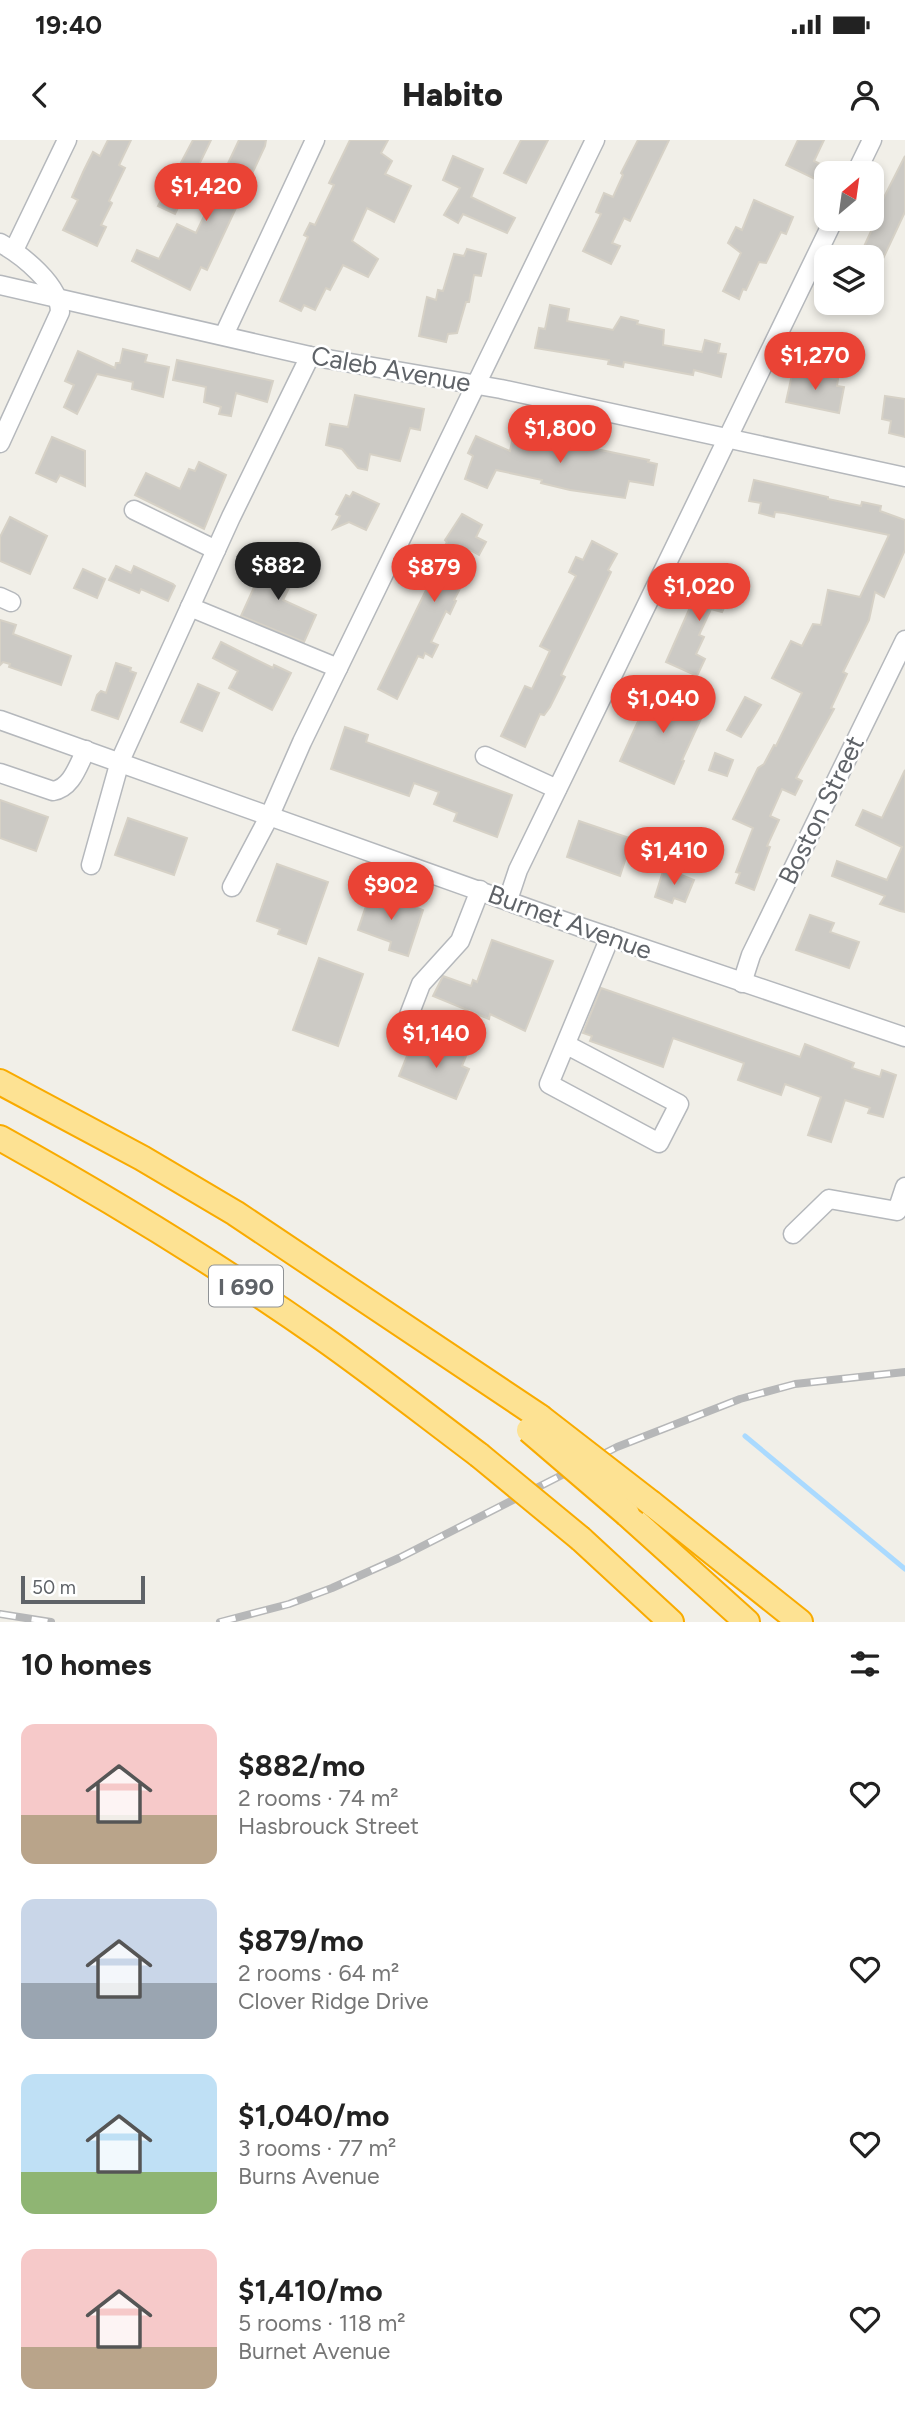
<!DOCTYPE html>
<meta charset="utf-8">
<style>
:root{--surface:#fff;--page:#f6f6f6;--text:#222;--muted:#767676;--accent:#ea4335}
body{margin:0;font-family:Figtree,sans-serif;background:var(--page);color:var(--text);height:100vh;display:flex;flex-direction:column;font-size:26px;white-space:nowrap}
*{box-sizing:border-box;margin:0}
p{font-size:23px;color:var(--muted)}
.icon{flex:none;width:38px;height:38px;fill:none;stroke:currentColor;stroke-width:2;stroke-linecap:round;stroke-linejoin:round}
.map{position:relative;height:1482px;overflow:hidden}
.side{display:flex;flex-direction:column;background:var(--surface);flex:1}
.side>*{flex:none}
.needle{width:46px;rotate:29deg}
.controls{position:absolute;left:814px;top:21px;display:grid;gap:14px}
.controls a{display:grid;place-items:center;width:70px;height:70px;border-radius:14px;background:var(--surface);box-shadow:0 4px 10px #0003;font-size:35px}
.scale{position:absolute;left:21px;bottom:18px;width:124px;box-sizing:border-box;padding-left:7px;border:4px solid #5f6368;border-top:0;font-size:19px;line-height:24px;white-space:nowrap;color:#5f6368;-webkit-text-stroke:5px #fff;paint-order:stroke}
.price{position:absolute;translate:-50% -60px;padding:0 16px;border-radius:24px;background:var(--accent);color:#fff;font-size:23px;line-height:46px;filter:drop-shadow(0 2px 4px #0008)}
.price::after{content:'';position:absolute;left:50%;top:42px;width:21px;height:16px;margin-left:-10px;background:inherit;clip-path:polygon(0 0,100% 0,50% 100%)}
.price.selected{background:#222;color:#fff}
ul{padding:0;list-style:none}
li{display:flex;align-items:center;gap:21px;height:175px;padding:0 21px}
li span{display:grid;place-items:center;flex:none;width:196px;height:140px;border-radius:14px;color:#555}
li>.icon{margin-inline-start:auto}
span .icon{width:84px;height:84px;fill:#fffc;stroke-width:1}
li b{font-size:30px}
h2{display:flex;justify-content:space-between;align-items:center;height:84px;padding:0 21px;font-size:30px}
.status{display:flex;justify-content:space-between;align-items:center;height:49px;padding:0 35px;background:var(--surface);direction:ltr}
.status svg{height:19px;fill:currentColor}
header{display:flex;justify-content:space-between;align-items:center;height:91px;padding:0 21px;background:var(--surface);font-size:32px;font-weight:800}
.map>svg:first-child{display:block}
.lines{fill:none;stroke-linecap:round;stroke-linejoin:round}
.stream{stroke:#aadaff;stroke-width:5}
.building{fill:#cccac5;stroke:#d6d1c6;stroke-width:2}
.minor-casing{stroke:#b5b8bc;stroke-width:21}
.highway-casing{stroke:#f9ab00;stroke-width:28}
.minor{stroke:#fff;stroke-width:18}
.highway{stroke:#fde293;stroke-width:24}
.rail-casing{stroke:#b6b7b8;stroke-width:8}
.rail{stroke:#fff;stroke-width:5;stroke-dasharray:16;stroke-linecap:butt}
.highway-bridge-casing{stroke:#f9ab00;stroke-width:28;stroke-linecap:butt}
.highway-bridge{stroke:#fde293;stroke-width:24}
.labels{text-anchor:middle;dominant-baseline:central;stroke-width:5;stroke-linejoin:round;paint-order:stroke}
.shield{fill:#fff;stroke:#8f9295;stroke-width:2}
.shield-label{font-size:24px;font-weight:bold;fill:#5f6368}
.street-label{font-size:26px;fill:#5f6368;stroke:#fff}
</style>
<div class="status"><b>19:40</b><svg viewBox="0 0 49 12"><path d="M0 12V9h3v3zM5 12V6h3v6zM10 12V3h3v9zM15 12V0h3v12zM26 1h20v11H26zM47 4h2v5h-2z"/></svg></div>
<header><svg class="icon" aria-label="back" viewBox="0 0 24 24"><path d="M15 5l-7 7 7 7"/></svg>Habito<svg class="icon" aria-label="person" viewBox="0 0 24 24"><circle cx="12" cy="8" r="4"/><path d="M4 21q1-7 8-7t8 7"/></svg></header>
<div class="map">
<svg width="905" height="1482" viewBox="0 0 905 1482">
<rect width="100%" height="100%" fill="#f1efe8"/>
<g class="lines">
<polyline class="stream" points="745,1296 905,1429"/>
</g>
<g class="building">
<polygon points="108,0 131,0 119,25 125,28 109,61 112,63 101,85 106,87 97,106 63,90 78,60 72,57 84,30 93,12 100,16"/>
<polygon points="193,0 211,0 175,74 158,66"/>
<polygon points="239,0 266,0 265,6 207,130 201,127 190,150 132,121 137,110 159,119 177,84 196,93 205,74 209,76 220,54 215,51"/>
<polygon points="350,0 388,0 381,13 392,21 385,34 411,46 394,82 367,68 352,101 378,119 368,137 343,125 330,150 326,148 315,170 304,165 301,171 280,161 308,97 304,95 310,83 315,85 334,45 329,43"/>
<polygon points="521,0 548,0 526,43 504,33"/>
<polygon points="638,0 669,0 630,81 624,78 612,103 620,106 611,124 583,111 601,74 596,72 604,53 613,57 623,35 621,33"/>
<polygon points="798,0 824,0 814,21 822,25 815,39 786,25"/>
<polygon points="453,16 483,29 471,57 515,78 507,93 463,74 458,83 444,75 460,48 443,40"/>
<polygon points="905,16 905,72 881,123 861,113 878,76 878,69"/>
<polygon points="754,60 793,77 786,94 781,92 766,123 759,122 746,150 743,149 739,159 723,151 741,113 728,103 736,87 742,90"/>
<polygon points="467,109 486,114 481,136 474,135 469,162 466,162 457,193 448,194 446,202 419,196 427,157 436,160 438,150 443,151 454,114 464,116"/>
<polygon points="550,165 569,169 567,181 613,190 621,177 638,181 637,184 664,190 663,205 702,212 705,200 720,204 718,213 726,214 721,237 694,230 693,235 624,222 623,227 608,224 609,220 535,208 539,188 545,189"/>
<polygon points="123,209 147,215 145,222 169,227 163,257 132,249 133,242 97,234 77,274 64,267 74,245 65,241 78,211 115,228 116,223 120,223"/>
<polygon points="177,220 273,241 267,262 236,253 231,276 219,274 221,267 204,262 206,247 173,240"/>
<polygon points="793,230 838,239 837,246 844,247 839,273 786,262"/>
<polygon points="355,255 424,269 420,290 410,288 400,321 370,314 367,330 358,328 342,309 326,305 330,284 348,287"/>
<polygon points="885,256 905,259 905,297 889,293 891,281 882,279"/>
<polygon points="514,292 649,320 648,322 657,324 653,345 629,341 625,358 570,350 541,343 542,340 496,330 487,348 465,339 473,316 468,313 476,296 510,311"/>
<polygon points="52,297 85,311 85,346 60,335 56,342 36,333"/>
<polygon points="199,322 226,335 204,389 135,355 146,333 180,349 189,329 195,331"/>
<polygon points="754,340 828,357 828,359 861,366 862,362 881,366 880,371 905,380 905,410 884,457 875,452 869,480 843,532 847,534 831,568 834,569 796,638 802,641 795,655 782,649 770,676 779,680 767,706 770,707 754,750 736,743 740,733 736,732 753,688 733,679 758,628 764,624 774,605 776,606 802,553 772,538 791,501 802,506 813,484 821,485 828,450 860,457 889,395 784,373 775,372 774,377 759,373 761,363 749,361"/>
<polygon points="353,352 379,364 366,390 349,382 333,389 340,376 336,374 346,355 350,357"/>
<polygon points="462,374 482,385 476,397 486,402 479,415 470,410 457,435 465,439 454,460 456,461 450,474 446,471 431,502 438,505 432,517 425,513 423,518 418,516 397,559 378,549 431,440 428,438 447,402 445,400"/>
<polygon points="10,377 47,396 30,434 0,421 0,397"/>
<polygon points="592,401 617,414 608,430 611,432 561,535 565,537 550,567 544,575 540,574 525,607 501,596 525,546 532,549 550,511 540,506 576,436 569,432 576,417 583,420"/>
<polygon points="272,415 299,428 283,460 316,475 304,502 241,476 266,421 269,422"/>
<polygon points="116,426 131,433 134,426 173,444 175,446 168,461 141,449 139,453 109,440"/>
<polygon points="83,429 105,439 97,458 74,448"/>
<polygon points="709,432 735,446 722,472 711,469 699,495 704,497 696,514 705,519 697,536 666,522 702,440"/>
<polygon points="0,480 16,485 13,494 71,516 61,545 9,527 10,524 3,522 0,525"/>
<polygon points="221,502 273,528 274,525 291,533 272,570 229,548 238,531 213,518"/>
<polygon points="116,523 131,528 130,531 136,533 118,579 92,570 97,555 101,551 106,553"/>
<polygon points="198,544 219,553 202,591 181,582"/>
<polygon points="654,546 705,570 682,620 684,621 674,644 620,621"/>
<polygon points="745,557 761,565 741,597 727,590"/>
<polygon points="345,587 368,595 366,602 512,655 497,697 454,681 457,673 434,664 439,652 414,643 409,656 331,629"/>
<polygon points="715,613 733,620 727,636 709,630"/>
<polygon points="905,630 905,772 900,771 880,764 885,756 832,736 837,721 887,740 902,707 856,685 863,670 882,678"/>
<polygon points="0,660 48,677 36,711 0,698"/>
<polygon points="128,678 187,698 174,735 115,715"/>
<polygon points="579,681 632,699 620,736 567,717"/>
<polygon points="277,724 328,742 306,804 278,794 280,789 257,781"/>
<polygon points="664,728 694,740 685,762 674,758 672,763 655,757"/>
<polygon points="371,751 423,770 408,816 389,810 391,802 358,790"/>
<polygon points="810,775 834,783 830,792 859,802 849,828 796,810"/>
<polygon points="492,800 553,821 525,891 490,874 489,879 433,856 443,836 471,846 473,840 477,842"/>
<polygon points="319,818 363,834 338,906 293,890"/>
<polygon points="601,848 800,917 805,904 854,923 852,928 880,937 882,930 896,935 883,977 868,973 870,968 845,960 831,1002 808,995 821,957 785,944 781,955 738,940 744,923 673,898 663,927 590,901 592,896 583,893"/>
<polygon points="437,904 466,916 462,926 469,929 456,959 399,936 411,906 433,914"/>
</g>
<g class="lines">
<g class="minor-casing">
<g id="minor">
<polyline points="856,33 872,0"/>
<path d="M 0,103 C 22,115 60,145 60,172 L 0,303"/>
<polyline points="14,110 67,0"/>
<polyline points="0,145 310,216 501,249 905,337"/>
<polyline points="224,195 315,0"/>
<polyline points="134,370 216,410"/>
<polyline points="0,457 11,462"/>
<polyline points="190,467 338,528"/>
<polyline points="0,580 583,788 905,897"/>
<polyline points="485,616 557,649"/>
<path d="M 0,633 L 53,651 C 72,648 78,625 86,610"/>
<polyline points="91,725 120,621 231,377 310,216"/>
<polyline points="232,747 270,675 302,602 595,0"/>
<path d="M 508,760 L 518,730 C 623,512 730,296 834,79"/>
<polyline points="742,843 751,815 905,500"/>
<polyline points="406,883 421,844 460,801 480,750"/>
<polyline points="567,905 679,964 659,1003 549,944 610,797"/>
<polyline points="793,1094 829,1059 897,1071 905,1047"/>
</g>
</g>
<g class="highway-casing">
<g id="highway">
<polyline points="0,942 142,1018 235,1073 540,1277"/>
<path d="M 0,998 C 110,1059 218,1125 321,1197 C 375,1235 427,1276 479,1315"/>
<polyline points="651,1363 800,1482"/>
<polyline points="627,1374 747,1482"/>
<polyline points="581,1399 671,1482"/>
</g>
</g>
<use href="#minor" class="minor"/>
<use href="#highway" class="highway"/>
<g class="rail-casing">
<g id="rail">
<polyline points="0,1474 51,1482"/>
<polyline points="220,1482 289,1464 332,1448 399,1418 617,1307 740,1259 795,1244 905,1232"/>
</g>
</g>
<use href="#rail" class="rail"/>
<g class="highway-bridge-casing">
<g id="highway-bridge">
<polyline points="540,1277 651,1363"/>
<polyline points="529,1290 627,1374"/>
<polyline points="479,1315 581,1399"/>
</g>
</g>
<use href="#highway-bridge" class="highway-bridge"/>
</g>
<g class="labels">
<rect class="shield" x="209" y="1125.5" width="74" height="41" rx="5"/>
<g class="shield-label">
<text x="246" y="1146">I 690</text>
</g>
<g class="street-label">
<text transform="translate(391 229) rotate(10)">Caleb Avenue</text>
<text transform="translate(821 670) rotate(-64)">Boston Street</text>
<text transform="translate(570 782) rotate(20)">Burnet Avenue</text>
</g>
</g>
</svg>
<div class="controls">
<a><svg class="needle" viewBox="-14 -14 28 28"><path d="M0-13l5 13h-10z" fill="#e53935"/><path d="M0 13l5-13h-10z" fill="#767676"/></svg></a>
<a><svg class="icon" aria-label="layers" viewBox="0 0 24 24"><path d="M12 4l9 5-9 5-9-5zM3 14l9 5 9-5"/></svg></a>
</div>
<div class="scale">50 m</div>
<b class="price" style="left:206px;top:83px">$1,420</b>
<b class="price" style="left:815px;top:252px">$1,270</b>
<b class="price" style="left:560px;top:325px">$1,800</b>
<b class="price selected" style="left:278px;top:462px">$882</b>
<b class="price" style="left:434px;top:464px">$879</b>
<b class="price" style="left:699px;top:483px">$1,020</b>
<b class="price" style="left:663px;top:595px">$1,040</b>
<b class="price" style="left:674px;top:747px">$1,410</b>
<b class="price" style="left:391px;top:782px">$902</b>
<b class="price" style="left:436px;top:930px">$1,140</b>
</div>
<section class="side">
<h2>10 homes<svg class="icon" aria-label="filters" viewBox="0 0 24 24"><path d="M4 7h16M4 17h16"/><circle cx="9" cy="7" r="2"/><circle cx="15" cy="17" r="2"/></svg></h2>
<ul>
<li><span style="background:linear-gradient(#f6c9c9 65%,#b9a48a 0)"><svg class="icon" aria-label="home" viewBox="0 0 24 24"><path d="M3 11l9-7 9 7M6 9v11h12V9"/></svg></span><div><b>$882/mo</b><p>2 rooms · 74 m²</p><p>Hasbrouck Street</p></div><svg class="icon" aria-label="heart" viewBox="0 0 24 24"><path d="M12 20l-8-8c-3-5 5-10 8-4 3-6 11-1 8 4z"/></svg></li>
<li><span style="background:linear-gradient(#c9d6e8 60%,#9aa5b1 0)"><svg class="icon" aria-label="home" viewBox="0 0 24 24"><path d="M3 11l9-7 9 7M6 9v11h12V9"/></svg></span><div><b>$879/mo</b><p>2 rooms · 64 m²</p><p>Clover Ridge Drive</p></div><svg class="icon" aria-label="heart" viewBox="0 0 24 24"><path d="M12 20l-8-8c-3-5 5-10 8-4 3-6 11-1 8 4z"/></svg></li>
<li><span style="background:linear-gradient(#bfe0f5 70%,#8fb573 0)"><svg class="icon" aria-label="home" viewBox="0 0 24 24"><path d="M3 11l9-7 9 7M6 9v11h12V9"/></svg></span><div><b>$1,040/mo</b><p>3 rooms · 77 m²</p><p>Burns Avenue</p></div><svg class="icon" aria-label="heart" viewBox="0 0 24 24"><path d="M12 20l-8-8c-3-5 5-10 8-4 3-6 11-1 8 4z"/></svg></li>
<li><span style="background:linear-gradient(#f6c9c9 70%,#b9a48a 0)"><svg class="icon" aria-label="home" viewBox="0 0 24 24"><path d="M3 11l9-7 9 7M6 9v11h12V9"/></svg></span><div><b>$1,410/mo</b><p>5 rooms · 118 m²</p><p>Burnet Avenue</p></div><svg class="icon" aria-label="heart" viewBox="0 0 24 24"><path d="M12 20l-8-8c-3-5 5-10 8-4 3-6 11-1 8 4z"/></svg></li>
</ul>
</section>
